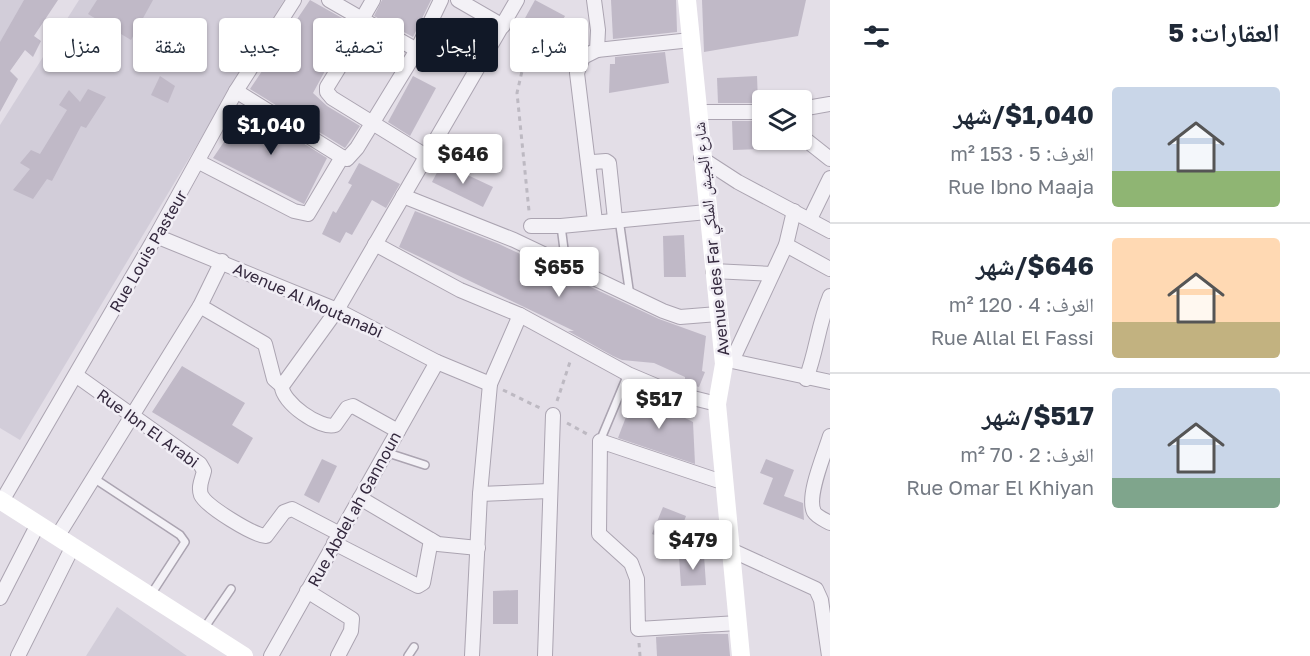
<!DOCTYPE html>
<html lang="ar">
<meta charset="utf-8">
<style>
:root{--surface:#fff;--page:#f6f6f7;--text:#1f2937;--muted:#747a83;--line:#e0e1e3;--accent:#111827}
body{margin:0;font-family:"Golos Text","Noto Naskh Arabic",sans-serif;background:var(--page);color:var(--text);direction:rtl;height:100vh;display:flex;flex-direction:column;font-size:22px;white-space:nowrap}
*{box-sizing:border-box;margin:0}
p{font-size:20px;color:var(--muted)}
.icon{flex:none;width:33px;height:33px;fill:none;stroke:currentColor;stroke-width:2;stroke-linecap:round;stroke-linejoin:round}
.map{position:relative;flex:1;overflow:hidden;direction:ltr}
.sheet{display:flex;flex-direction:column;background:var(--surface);width:480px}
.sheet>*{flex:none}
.banner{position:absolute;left:18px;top:18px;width:570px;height:54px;direction:rtl;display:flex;gap:12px}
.tools{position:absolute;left:752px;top:90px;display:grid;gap:12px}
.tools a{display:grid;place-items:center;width:60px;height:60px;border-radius:6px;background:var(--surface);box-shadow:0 2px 4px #0004;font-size:30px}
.price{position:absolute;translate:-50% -51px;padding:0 14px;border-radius:6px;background:#fff;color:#222;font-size:20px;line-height:39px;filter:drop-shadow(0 2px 3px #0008)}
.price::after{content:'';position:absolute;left:50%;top:36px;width:18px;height:14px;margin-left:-9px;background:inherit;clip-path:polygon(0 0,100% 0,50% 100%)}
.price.current{background:var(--accent);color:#fff}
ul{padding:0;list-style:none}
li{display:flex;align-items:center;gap:18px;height:150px;padding:0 30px}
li+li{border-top:2px solid var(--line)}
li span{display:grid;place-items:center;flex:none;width:168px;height:120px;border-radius:6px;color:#555}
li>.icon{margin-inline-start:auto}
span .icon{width:72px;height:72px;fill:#fffc;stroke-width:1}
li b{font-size:26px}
h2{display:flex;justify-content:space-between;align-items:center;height:72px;padding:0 30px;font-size:26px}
.tag{padding:0 21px;border-radius:6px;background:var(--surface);box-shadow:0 2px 4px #0004;font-size:21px;line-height:54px}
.tag.current{background:var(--accent);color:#fff}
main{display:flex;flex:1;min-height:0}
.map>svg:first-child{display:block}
.built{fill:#d2cdd9}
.building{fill:#c0b9c7}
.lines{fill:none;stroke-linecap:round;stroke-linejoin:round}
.lane-casing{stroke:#aba4b1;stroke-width:10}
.street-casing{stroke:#aba4b1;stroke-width:16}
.path{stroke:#bdb9c2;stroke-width:3;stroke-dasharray:4.5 4.5;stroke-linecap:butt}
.lane{stroke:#f3f1f6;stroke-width:7}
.street{stroke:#f3f1f6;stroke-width:14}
.secondary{stroke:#fff;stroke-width:18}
.labels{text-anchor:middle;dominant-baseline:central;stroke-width:5;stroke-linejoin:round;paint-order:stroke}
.street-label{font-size:16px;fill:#33283d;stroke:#f1eef5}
</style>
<main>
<section class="sheet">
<h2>العقارات: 5<svg class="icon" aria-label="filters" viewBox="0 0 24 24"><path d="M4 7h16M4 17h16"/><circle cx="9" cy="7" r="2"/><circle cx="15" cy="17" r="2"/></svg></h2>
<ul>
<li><span style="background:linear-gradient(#c9d6e8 70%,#8fb573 0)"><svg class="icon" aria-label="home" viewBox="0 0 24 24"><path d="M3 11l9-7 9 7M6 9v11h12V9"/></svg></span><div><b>$1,040/شهر</b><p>الغرف: 5 · 153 m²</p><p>Rue Ibno Maaja</p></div></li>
<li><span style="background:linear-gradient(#ffd9b3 70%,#c2b280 0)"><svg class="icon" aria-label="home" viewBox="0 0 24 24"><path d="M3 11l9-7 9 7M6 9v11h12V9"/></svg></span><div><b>$646/شهر</b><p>الغرف: 4 · 120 m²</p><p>Rue Allal El Fassi</p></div></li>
<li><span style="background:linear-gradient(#c9d6e8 75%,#7fa58c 0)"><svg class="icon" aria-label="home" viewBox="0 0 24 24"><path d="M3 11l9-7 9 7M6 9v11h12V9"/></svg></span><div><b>$517/شهر</b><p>الغرف: 2 · 70 m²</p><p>Rue Omar El Khiyan</p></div></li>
</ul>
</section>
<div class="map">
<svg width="830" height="656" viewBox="0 0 830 656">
<rect width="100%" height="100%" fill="#e3dee7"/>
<g class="built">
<polygon points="0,0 38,0 0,62"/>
<polygon points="79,0 284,0 20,440 0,428 0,125"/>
<polygon points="117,607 187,656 86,656"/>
</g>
<g class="building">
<polygon points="24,0 58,0 34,36 41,41 33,57 25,50 10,71 18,79 0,112 0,42"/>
<polygon points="97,0 153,0 131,40 88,14"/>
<polygon points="310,0 351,23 313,93 327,106 360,126 345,148 250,89"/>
<polygon points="382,0 431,0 413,37 374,16"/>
<polygon points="535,0 565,16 548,45 519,29"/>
<polygon points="611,0 676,0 677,32 613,39"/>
<polygon points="702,0 806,0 798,36 704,52"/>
<polygon points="665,52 669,83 609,93 610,64 615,64 615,57"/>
<polygon points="160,76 175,86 168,103 151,95"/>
<polygon points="413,76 436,88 410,136 388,122"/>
<polygon points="757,76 758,103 718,103 717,78"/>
<polygon points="88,89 106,97 86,128 81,126 52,181 47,179 33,199 13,190 30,169 20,163 31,150 40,154 67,110 59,105 69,90 80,102"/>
<polygon points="243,106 327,158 304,204 213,158 232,130"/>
<polygon points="732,121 759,121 759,126 762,126 762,149 733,150"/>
<polygon points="359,163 400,184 386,208 372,200 352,235 346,232 340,243 322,234 333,211 336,213 352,185 348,183"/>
<polygon points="442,163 493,187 483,207 432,182"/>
<polygon points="415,211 499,244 659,319 706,336 702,371 705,372 699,387 685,383 685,377 654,363 622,360 613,356 568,331 574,331 399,247"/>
<polygon points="684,235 686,277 664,277 663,236"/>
<polygon points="182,366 245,403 232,425 253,438 238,464 152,412"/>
<polygon points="635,393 693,422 695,464 618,438"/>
<polygon points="322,459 337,466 319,503 304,495"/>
<polygon points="766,459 794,470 784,496 803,503 804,520 763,504 773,478 760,473"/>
<polygon points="663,507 686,516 676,543 652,534"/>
<polygon points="704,555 706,585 681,586 679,557"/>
<polygon points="518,590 518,624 493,624 493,591"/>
<polygon points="703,634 728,634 730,656 657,656 656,637"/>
</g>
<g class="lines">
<g class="lane-casing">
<g id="lane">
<polyline points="619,219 630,296"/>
<polyline points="561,226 566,265"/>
<polyline points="600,441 628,374"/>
<polyline points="385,452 425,465"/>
<polyline points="95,479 180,535 185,542 150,596"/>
<polyline points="203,630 231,589"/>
<polyline points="408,656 414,647"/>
</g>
</g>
<g class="street-casing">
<g id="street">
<polyline points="329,0 362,19"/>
<polyline points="458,0 503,26"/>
<polyline points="594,0 598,30 597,50 583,57 577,73 595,221"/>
<polyline points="367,22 362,19 373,0"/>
<polyline points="417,50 367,22 327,87 327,92 332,98 426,156"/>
<polyline points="597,50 691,40"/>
<polyline points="236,91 342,157"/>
<polyline points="801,109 830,104"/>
<polyline points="698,112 762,112"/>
<polyline points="801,136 830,159"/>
<polyline points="701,158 738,182 830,231"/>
<polyline points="199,162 294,211 308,214 342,157 347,159 357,148 417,50 441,0"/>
<polyline points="590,165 593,162 606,161 609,163 615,219"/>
<polyline points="403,196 514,240 663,311 680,317 718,314"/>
<polyline points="810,219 830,178"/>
<polyline points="531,226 561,226 707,212"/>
<polyline points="156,236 337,310 437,362 490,384"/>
<polyline points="375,244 460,290 520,315 628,374 673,393 717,404"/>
<polyline points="786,245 830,269"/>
<polyline points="713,271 772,274"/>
<polyline points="200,306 265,344 274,379 282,386"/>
<polyline points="732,361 786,245 794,211"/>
<polyline points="726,363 732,361 830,382"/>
<path d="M 77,376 L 200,464 L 204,471 C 202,480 198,486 201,495 C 207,507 253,535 266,536 L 284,512 L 292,509 L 340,534"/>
<path d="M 806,379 C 817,350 818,325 830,296"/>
<path d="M 398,431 L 353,406 L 347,408 L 335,425 C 321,430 281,402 282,386 L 337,310 L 517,0"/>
<path d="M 830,436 C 825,453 806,496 814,512 C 817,517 825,520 830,523"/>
<polyline points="725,483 600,441 599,534 631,563 637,579 638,629 738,623"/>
<polyline points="480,494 549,491"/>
<polyline points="360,498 438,544 478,548"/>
<polyline points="2,501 156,236 236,91 294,0"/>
<polyline points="57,537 200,306 222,261"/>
<polyline points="334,543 418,586 423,583 431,540"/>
<polyline points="731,550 816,589 821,600 829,656"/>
<polyline points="307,591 352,619 351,631 338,656"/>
<polyline points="0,598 38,524"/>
<polyline points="18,656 73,546"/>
<polyline points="271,656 437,362"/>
<polyline points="472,656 480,494 490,384 520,315"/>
<polyline points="545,656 553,415"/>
</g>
</g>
<g class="path">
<polyline points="514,35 528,45 517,93 529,211"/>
<polyline points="503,390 540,408"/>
<polyline points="557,401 571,359"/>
<polyline points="567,423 587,434"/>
<polyline points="639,643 640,656"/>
</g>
<use href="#lane" class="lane"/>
<use href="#street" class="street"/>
<g class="secondary">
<polyline points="687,0 724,364 717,404 741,656"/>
<polyline points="0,500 244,656"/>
</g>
</g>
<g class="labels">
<g class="street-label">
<text transform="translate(711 239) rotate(-96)">Avenue des Far شارع الجيش الملكي</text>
<text transform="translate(148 251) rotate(-60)">Rue Louis Pasteur</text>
<text transform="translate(308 300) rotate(24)">Avenue Al Moutanabi</text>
<text transform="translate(148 428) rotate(36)">Rue Ibn El Arabi</text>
<text transform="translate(354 509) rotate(-61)">Rue Abdel ah Gannoun</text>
</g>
</g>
</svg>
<div class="tools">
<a><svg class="icon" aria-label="layers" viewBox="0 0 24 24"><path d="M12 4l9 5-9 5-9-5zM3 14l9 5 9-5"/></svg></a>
</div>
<b class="price current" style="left:271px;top:156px">$1,040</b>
<b class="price" style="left:463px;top:185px">$646</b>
<b class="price" style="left:559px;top:298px">$655</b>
<b class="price" style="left:659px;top:430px">$517</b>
<b class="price" style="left:693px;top:571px">$479</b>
<div class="banner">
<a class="tag">شراء</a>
<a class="tag current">إيجار</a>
<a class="tag">تصفية</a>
<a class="tag">جديد</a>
<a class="tag">شقة</a>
<a class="tag">منزل</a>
</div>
</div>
</main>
